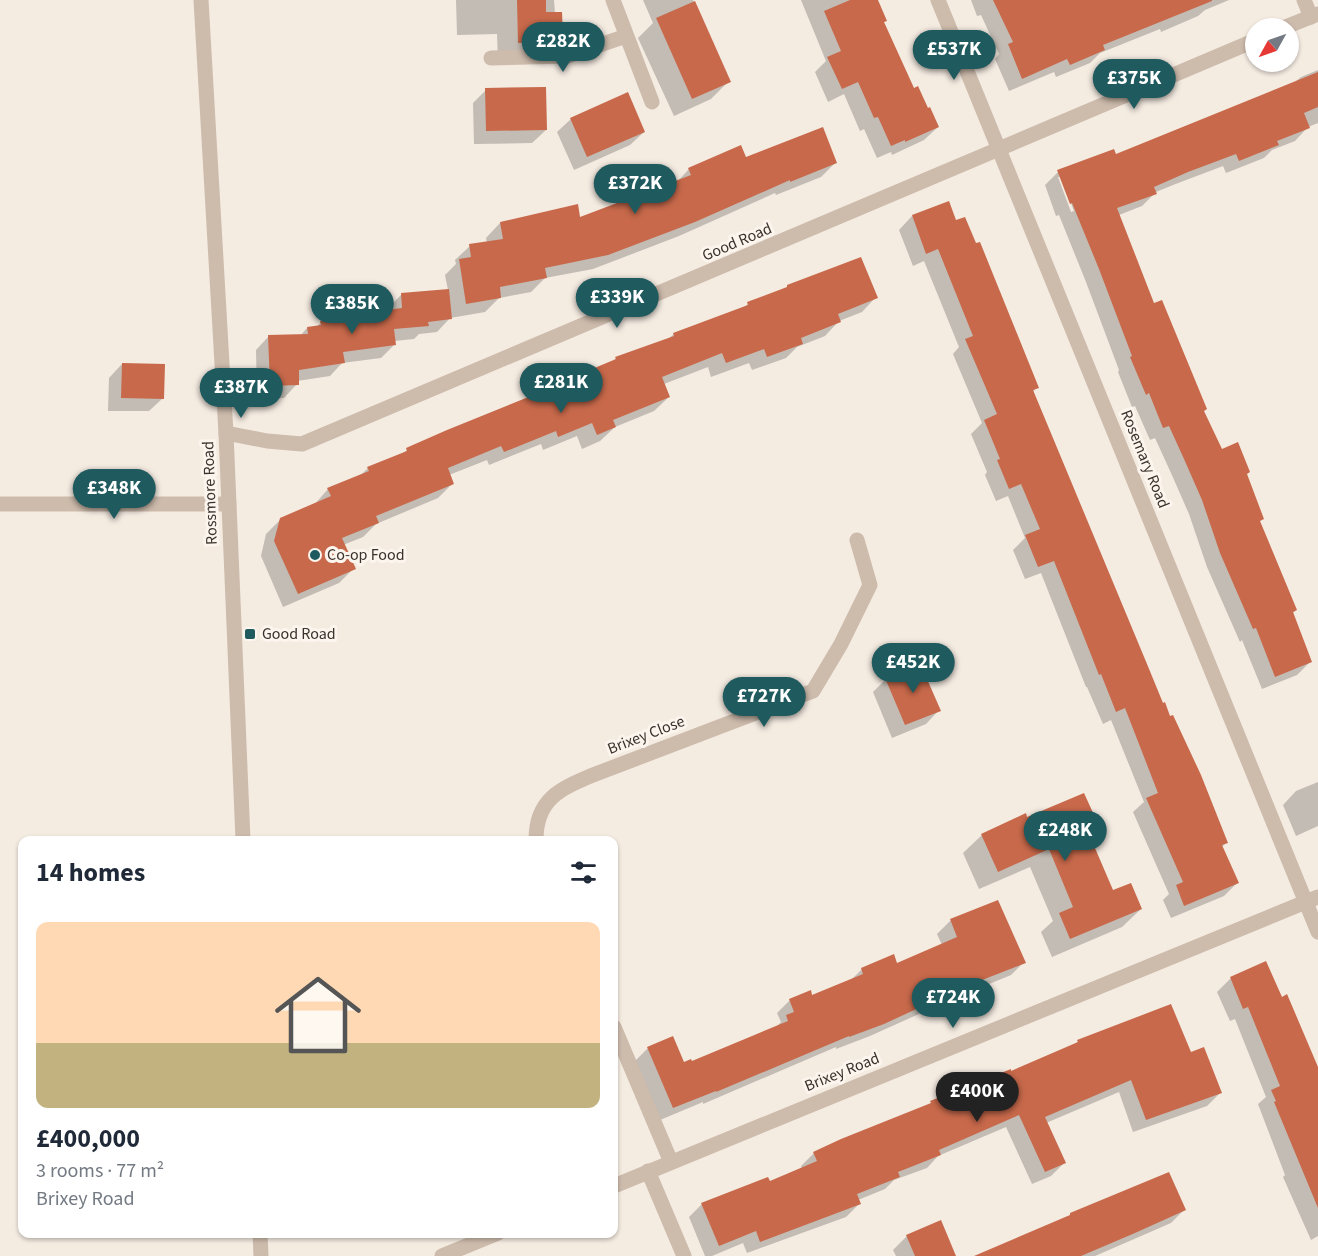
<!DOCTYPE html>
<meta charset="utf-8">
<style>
:root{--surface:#fff;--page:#f6f6f7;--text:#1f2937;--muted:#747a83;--line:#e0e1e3;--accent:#1f5a5e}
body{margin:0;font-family:"Source Sans 3",sans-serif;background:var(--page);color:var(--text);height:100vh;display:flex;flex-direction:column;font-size:22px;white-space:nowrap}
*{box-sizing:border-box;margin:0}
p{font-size:20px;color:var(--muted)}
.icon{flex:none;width:33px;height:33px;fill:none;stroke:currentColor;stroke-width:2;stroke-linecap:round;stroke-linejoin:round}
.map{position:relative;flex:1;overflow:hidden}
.panel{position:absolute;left:18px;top:836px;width:600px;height:402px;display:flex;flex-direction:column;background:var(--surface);border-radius:12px;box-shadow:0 2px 4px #0004}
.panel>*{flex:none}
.needle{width:39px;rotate:230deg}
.fabs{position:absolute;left:1245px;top:18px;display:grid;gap:12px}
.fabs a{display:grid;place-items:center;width:54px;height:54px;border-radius:50%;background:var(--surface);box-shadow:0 2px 4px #0004;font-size:30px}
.price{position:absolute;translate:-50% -51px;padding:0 14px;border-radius:21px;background:var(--accent);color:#fff;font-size:20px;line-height:39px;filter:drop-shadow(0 2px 3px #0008)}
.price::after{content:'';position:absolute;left:50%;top:36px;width:18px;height:14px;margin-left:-9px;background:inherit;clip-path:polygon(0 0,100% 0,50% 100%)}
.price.on{background:#222;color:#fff}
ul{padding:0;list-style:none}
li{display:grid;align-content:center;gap:12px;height:318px;padding:0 18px}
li+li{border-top:2px solid var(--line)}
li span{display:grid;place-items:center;height:186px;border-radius:12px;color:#555}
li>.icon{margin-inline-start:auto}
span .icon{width:108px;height:108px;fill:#fffc;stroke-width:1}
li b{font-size:26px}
h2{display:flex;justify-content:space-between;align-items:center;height:72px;padding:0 18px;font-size:26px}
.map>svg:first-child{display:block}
.shadow{fill:#0003;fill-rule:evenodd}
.building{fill:#c8694b}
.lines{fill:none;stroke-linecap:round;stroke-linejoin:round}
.minor{stroke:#cdbbac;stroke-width:15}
.poi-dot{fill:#1f5a5e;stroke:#fbf5ee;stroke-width:2}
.labels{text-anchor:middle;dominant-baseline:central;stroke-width:6;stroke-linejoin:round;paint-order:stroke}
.street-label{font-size:16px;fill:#3b302b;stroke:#fbf5ee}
.poi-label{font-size:16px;fill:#3b302b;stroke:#fbf5ee;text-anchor:start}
</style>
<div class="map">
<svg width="1318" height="1256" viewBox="0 0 1318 1256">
<rect width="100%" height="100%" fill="#f4ebe1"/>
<g class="shadow">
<polygon points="456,0 554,0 555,14 561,34 541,54 498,62 497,34 457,35"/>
<polygon points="643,0 693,0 729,81 711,99 674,116 638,38 653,23"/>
<polygon points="801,0 866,0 883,23 914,90 938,127 924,140 892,155 891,152 877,158 864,129 860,131 844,94 828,102 815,72 826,61"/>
<polygon points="971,0 1229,0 1205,10 1198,16 1161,32 1160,29 1100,53 1090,63 1056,77 1054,72 1009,91 995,59 999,54 981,15 977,16"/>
<path d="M 1318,70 L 1318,123 L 1308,127 L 1295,141 L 1272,150 L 1264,158 L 1226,173 L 1223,166 L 1173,185 L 1156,192 L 1142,206 L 1119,215 L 1154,305 L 1221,451 L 1245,475 L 1263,518 L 1259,522 L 1296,610 L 1292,614 L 1311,661 L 1297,675 L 1262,689 L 1242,640 L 1240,642 L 1207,567 L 1189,514 L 1171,473 L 1155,438 L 1150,440 L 1135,406 L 1132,407 L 1118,372 L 1119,370 L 1086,282 L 1059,215 L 1056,216 L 1045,185 L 1058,172 L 1115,156 L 1295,82 L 1301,77 ZM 1058,177 L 1061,177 L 1074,211 L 1071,212 Z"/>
<polygon points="486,90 546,130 532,143 474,144 473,103"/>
<polygon points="571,119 644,132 630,145 574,170 557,132"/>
<polygon points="745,159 835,163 821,177 776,195 775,193 679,236 593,269 545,278 531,292 499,298 485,312 450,318 437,332 419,334 414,339 394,341 394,345 381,358 342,363 330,376 297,381 297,384 284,398 257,398 256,350 269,336 300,336 307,328 317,327 321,322 344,319 347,316 388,311 388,308 401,295 448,290 445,275 456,264 455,260 470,246 487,243 486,238 500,223 579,219 677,182 689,169"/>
<polygon points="948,203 955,222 1037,387 1033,392 1163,705 1226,843 1222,847 1237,883 1224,896 1171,918 1163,900 1169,894 1133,812 1144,802 1111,720 1103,724 1087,687 1086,687 1041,573 1025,579 1013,550 1025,538 1008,496 996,501 985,475 987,472 971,434 982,423 953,354 959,347 924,261 913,266 899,230 912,216"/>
<polygon points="787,287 876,297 862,312 839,321 825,336 797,347 786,358 752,370 749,363 711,377 708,367 664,384 669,397 654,411 615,427 600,441 582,449 577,436 543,450 541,444 489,465 487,460 449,475 452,484 438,498 376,524 363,537 343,545 354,568 339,583 283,607 261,556 266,534 281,519 314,505 328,489 360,476 368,468 402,454 407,450 569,383 573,378 612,363 616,358 668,339 674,334 743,308 748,304 784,290"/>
<polygon points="122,364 163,398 149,411 108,411 109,378"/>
<polygon points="886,679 939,710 926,724 892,738 873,692"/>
<polygon points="1318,782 1318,826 1296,836 1283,805 1296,791"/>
<polygon points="1092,815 1083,824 1112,892 1141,909 1122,927 1052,957 1041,932 1053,921 1030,867 979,889 963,853 982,835 1026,818"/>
<polygon points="997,902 1024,962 1011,975 950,1000 870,1036 836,1049 836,1047 703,1104 703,1102 660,1120 635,1061 648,1048 683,1064 691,1063 775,1028 781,1022 777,1013 790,1000 812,997 850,981 862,969 897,965 942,945 937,934 950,921"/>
<polygon points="1265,963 1318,1073 1318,1236 1311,1240 1283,1177 1285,1175 1258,1104 1266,1097 1235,1019 1230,1021 1217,992 1230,979"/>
<polygon points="1078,1041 1190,1054 1220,1093 1207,1106 1133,1132 1119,1092 1046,1123 1064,1163 1051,1176 1032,1184 1006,1127 938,1156 927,1168 894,1180 885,1189 858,1200 859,1204 846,1217 747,1253 743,1243 712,1256 705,1256 689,1217 702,1204 769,1183 802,1169 801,1166 814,1153 927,1106 931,1103 1010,1071 1011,1073 1075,1045"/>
<polygon points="1184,1210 1171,1223 1095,1256 977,1256"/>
<polygon points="907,1236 955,1256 896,1256 893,1250"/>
</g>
<g class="building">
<polygon points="517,0 546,0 546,12 562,12 563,35 552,35 554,42 518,43"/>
<polygon points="850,0 878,0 887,21 884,22 914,88 918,86 928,108 930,107 939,127 905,142 905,140 891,146 878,117 874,118 858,82 842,89 827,57 841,51 824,11"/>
<polygon points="993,0 1212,0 1212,1 1103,45 1105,50 1070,65 1067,59 1022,79 1008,44 1013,42"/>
<polygon points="695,1 731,82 692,99 656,18"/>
<polygon points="1318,72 1318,107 1304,113 1310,128 1277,141 1279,145 1239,161 1236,154 1188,172 1154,187 1157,194 1117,208 1154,303 1162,300 1207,409 1204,411 1222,449 1238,442 1250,472 1247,474 1264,519 1260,521 1297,610 1293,612 1312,662 1275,677 1256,628 1253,629 1220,553 1202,500 1184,459 1169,426 1163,428 1149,393 1146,395 1130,357 1132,356 1099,269 1072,203 1070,204 1057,170 1114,149 1116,154"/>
<polygon points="546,87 547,130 486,131 485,88"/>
<polygon points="628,92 645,132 587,157 570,118"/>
<polygon points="823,127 837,163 790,182 790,180 695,222 608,255 545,268 547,278 500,287 501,298 466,304 459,259 471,257 469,244 503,239 500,222 578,204 580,217 691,175 688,168 741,145 746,157"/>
<polygon points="949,201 956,220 965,217 976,243 980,242 1039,388 1033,390 1147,664 1163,703 1165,702 1170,716 1173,715 1201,775 1228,843 1222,845 1239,883 1184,906 1176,885 1183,882 1146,798 1158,793 1125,708 1116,712 1101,674 1099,675 1054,561 1038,567 1025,535 1040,529 1021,484 1009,489 997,460 1000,459 984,420 997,414 965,339 973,336 938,249 926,254 912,215"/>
<polygon points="861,257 878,298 838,314 841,322 801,338 803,344 767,357 764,349 726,363 722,353 662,377 670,397 613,420 616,427 597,435 592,423 558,437 556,431 504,452 501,446 448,468 454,484 376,516 379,523 342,538 356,569 298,594 274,541 280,518 331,496 327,488 369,471 367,467 407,451 406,448 447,430 573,379 573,377 616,359 615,357 674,336 673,333 748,305 747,302 787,287 787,285"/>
<polygon points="449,289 452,319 428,322 429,326 394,329 396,345 343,352 345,363 299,370 299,385 270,386 268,335 308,334 307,327 321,325 320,321 347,317 347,315 402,308 401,293"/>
<polygon points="122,363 165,364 164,399 121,398"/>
<polygon points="920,663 941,711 905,725 885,678"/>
<polygon points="1084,793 1094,815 1083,820 1113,890 1131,883 1142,909 1070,939 1059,913 1073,907 1049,849 998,872 981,834 1026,813 1027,817"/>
<polygon points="998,900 1026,963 964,987 884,1024 849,1037 849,1036 716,1092 716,1091 673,1108 647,1047 673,1036 684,1062 691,1059 692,1061 788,1021 786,1015 794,1012 789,999 811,990 812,995 863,974 861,968 894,954 897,963 957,937 950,919"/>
<polygon points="1266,961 1282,997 1287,994 1318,1067 1318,1208 1274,1102 1276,1101 1271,1090 1280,1086 1248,1007 1243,1009 1230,977"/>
<polygon points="1171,1004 1191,1052 1204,1047 1222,1093 1146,1120 1131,1080 1045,1117 1066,1163 1045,1172 1019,1115 939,1150 941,1155 898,1172 900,1177 857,1194 861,1204 760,1242 756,1231 719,1246 701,1203 768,1177 770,1181 817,1161 813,1152 841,1139 931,1103 930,1101 1011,1069 1011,1071 1078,1042 1077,1040"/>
<polygon points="1169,1172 1186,1210 1135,1233 1081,1256 974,1256 1070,1215 1070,1213"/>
<polygon points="941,1220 956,1256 915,1256 906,1235"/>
</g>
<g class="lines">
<g class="minor">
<polyline points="201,0 226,433 243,840"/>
<polyline points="613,0 652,102"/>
<polyline points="938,0 1318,932"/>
<polyline points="1304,0 1311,17"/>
<polyline points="1283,28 1318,14"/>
<polyline points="491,58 568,56 626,36"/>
<polyline points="226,433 267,441 302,444 1256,40"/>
<polyline points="0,504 229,504"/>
<path d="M 536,840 C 536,799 560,789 593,775 L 813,691 L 841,644 L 870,585 L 857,540"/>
<polyline points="614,1027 671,1162"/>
<polyline points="648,1171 684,1256"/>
<polyline points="614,1186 1318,897"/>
<polyline points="260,1233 261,1256"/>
<polyline points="442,1256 498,1233"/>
</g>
</g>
<g class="poi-dot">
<circle cx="315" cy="555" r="6"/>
<rect x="244" y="628" width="12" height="12" rx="3"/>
</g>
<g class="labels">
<g class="street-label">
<text transform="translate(737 242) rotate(-23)">Good Road</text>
<text transform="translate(1145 459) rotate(68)">Rosemary Road</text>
<text transform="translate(210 493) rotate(-92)">Rossmore Road</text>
<text transform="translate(646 735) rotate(-21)">Brixey Close</text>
<text transform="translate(842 1072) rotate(-22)">Brixey Road</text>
</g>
<g class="poi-label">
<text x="327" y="555">Co-op Food</text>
<text x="262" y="634">Good Road</text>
</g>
</g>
</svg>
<div class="fabs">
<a><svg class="needle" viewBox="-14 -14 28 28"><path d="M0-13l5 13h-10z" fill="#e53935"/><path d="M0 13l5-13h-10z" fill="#747a83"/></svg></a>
</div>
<b class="price" style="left:563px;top:73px">£282K</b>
<b class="price" style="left:954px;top:81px">£537K</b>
<b class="price" style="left:1134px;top:110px">£375K</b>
<b class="price" style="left:635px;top:215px">£372K</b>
<b class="price" style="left:617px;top:329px">£339K</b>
<b class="price" style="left:352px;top:335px">£385K</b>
<b class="price" style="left:561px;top:414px">£281K</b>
<b class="price" style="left:241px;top:419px">£387K</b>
<b class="price" style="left:114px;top:520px">£348K</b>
<b class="price" style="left:913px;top:694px">£452K</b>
<b class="price" style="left:764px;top:728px">£727K</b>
<b class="price" style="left:1065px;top:862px">£248K</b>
<b class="price" style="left:953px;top:1029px">£724K</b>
<b class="price on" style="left:977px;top:1123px">£400K</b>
<section class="panel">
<h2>14 homes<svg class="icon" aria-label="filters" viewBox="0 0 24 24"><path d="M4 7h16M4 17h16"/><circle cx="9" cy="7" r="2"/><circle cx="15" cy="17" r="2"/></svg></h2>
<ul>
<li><span style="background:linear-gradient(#ffd9b3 65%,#c2b280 0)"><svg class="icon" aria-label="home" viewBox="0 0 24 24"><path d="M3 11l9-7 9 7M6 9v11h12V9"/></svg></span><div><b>£400,000</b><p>3 rooms · 77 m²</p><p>Brixey Road</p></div></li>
</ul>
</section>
</div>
